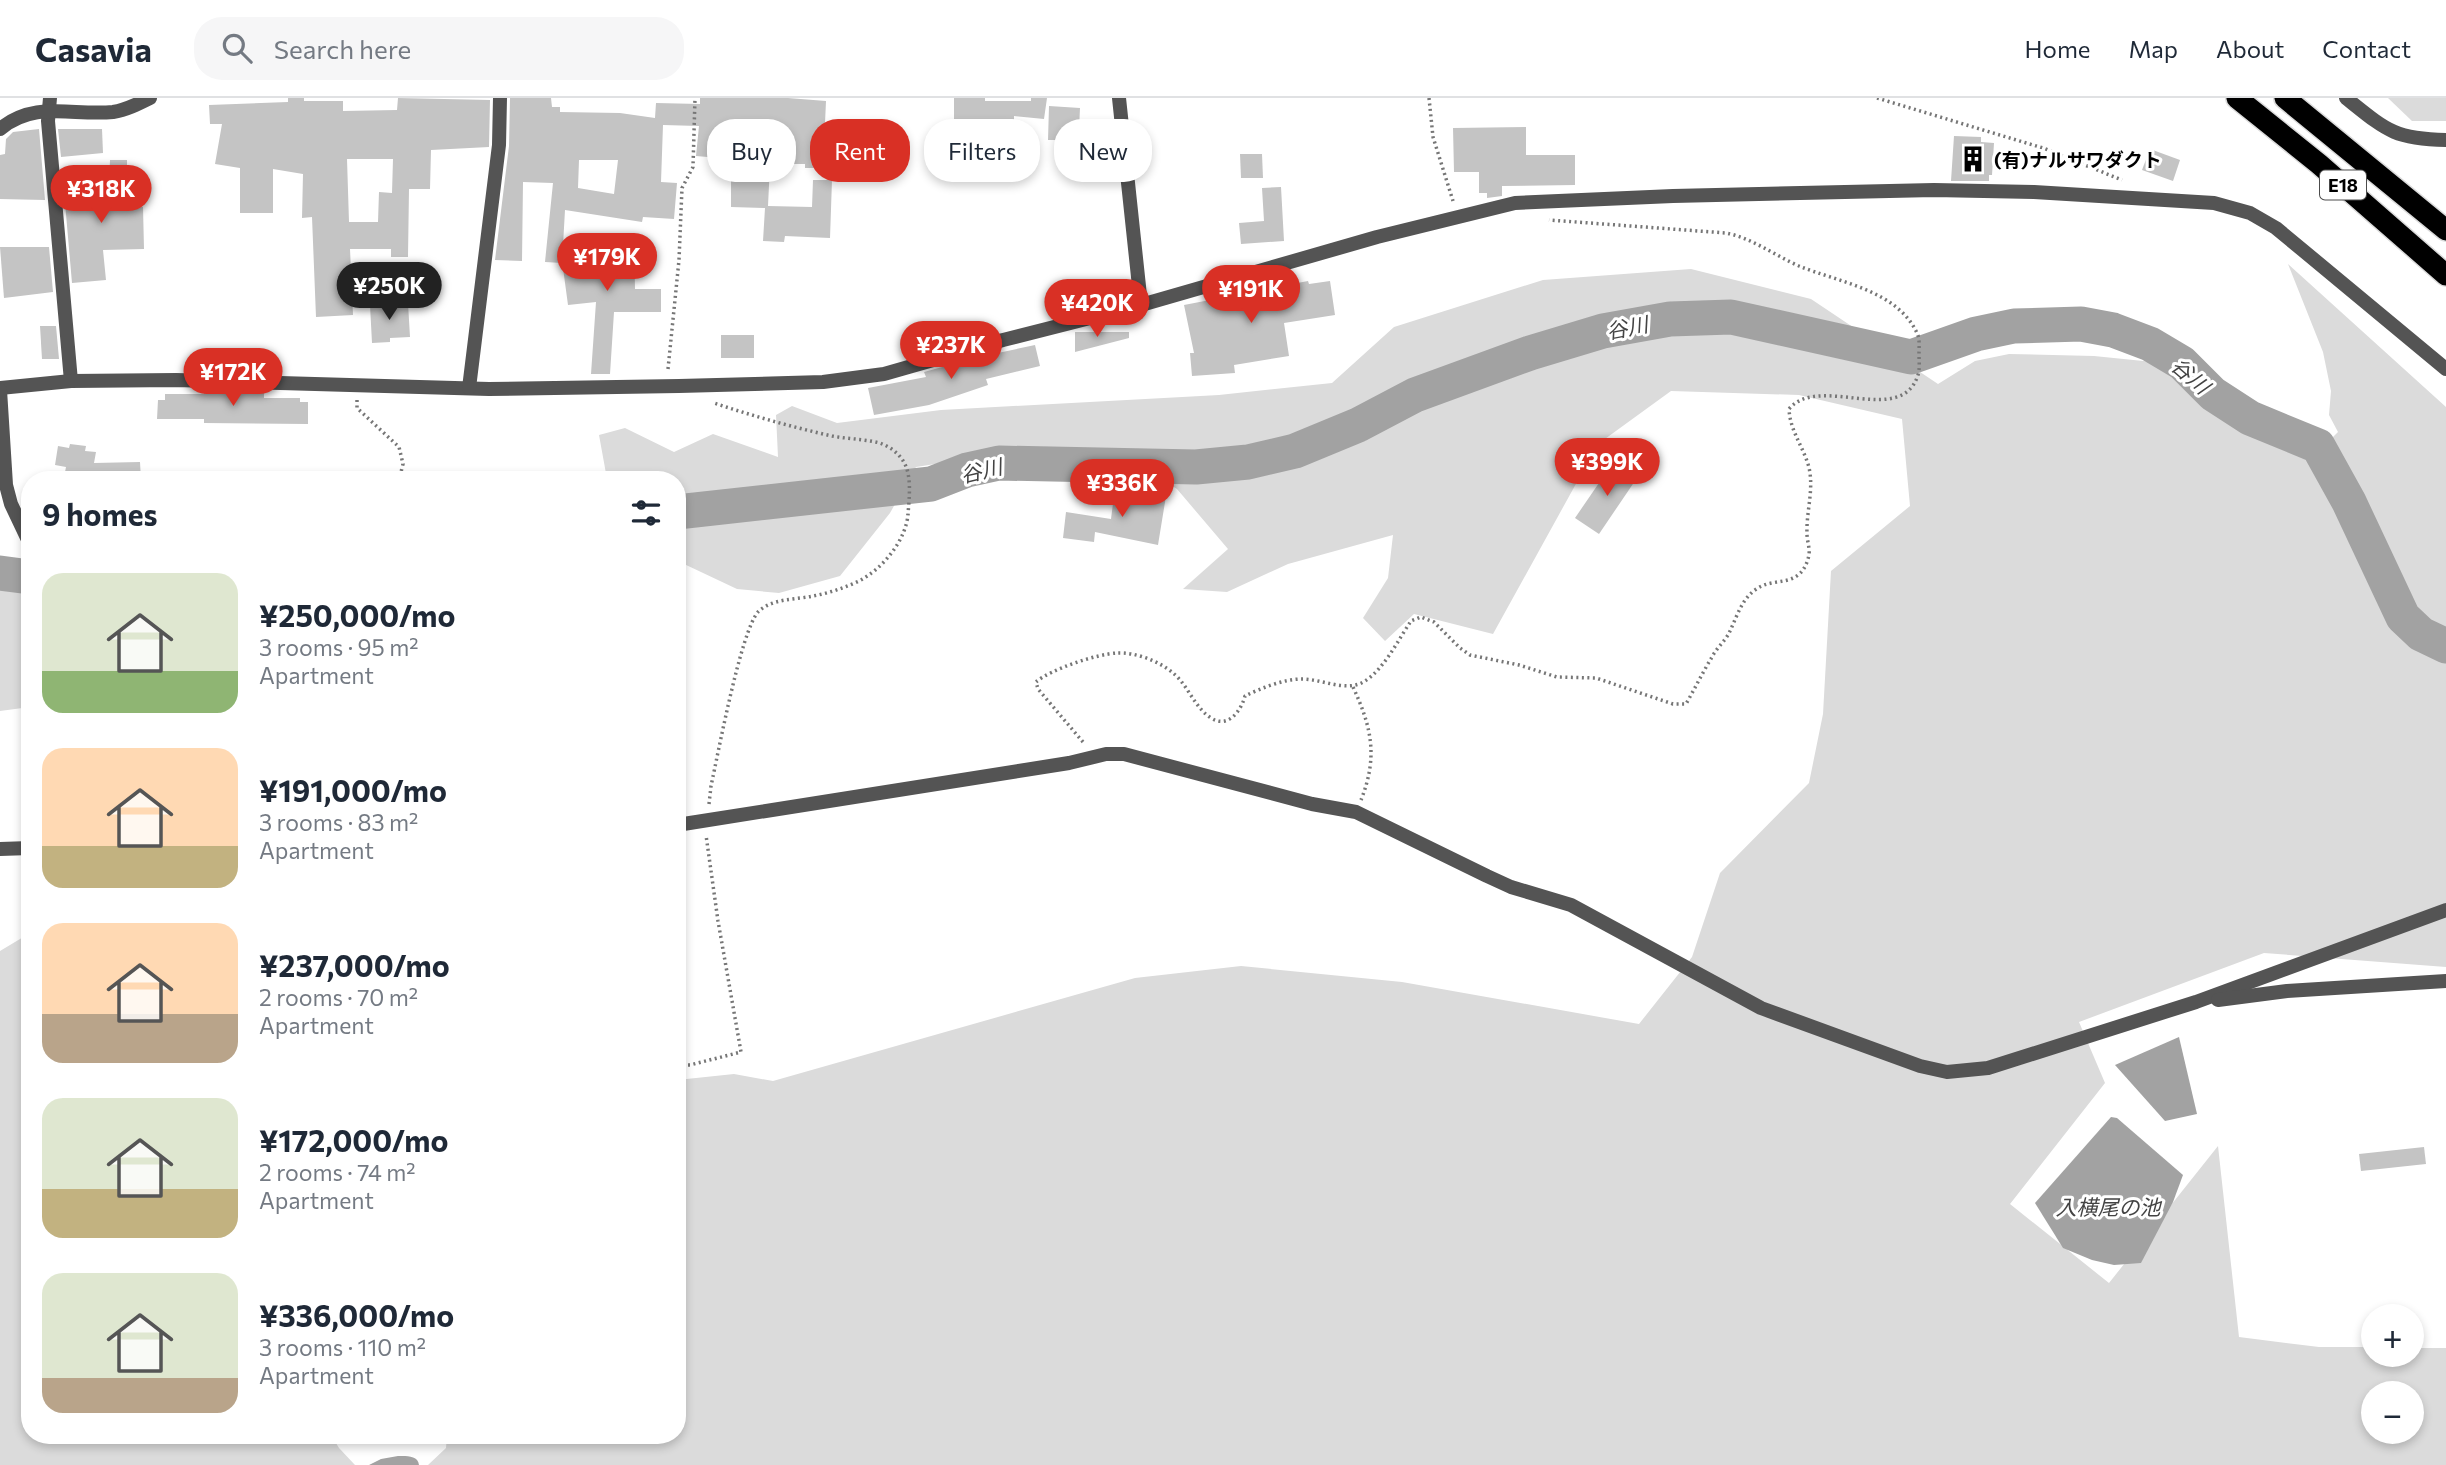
<!DOCTYPE html>
<meta charset="utf-8">
<style>
:root{--surface:#fff;--page:#f6f6f7;--text:#1f2937;--muted:#747a83;--line:#e0e1e3;--accent:#d93025}
body{margin:0;font-family:Commissioner,"Noto Sans JP",sans-serif;background:var(--page);color:var(--text);height:100vh;display:flex;flex-direction:column;font-size:26px;white-space:nowrap}
*{box-sizing:border-box;margin:0}
p{font-size:23px;color:var(--muted)}
.icon{flex:none;width:38px;height:38px;fill:none;stroke:currentColor;stroke-width:2;stroke-linecap:round;stroke-linejoin:round}
.map{position:relative;flex:1;overflow:hidden}
.side{position:absolute;left:21px;top:373px;width:665px;height:973px;display:flex;flex-direction:column;background:var(--surface);border-radius:28px;box-shadow:0 4px 10px #0003}
.side>*{flex:none}
.top-card{position:absolute;left:707px;top:21px;width:665px;height:63px;display:flex;gap:14px}
.fabs{position:absolute;left:2361px;top:1206px;display:grid;gap:14px}
.fabs a{display:grid;place-items:center;width:63px;height:63px;border-radius:50%;background:var(--surface);box-shadow:0 4px 10px #0003;font-size:35px}
.price{position:absolute;translate:-50% -60px;padding:0 16px;border-radius:24px;background:var(--accent);color:#fff;font-size:23px;line-height:46px;filter:drop-shadow(0 2px 4px #0008)}
.price::after{content:'';position:absolute;left:50%;top:42px;width:21px;height:16px;margin-left:-10px;background:inherit;clip-path:polygon(0 0,100% 0,50% 100%)}
.price.on{background:#222;color:#fff}
ul{padding:0;list-style:none}
li{display:flex;align-items:center;gap:21px;height:175px;padding:0 21px}
li span{display:grid;place-items:center;flex:none;width:196px;height:140px;border-radius:21px;color:#555}
li>.icon{margin-inline-start:auto}
span .icon{width:84px;height:84px;fill:#fffc;stroke-width:1}
li b{font-size:30px}
h2{display:flex;justify-content:space-between;align-items:center;height:84px;padding:0 21px;font-size:30px}
.tag{padding:0 24px;border-radius:28px;background:var(--surface);box-shadow:0 4px 10px #0003;font-size:24px;line-height:63px}
.tag.on{background:var(--accent);color:#fff}
header{display:flex;align-items:center;gap:42px;box-sizing:border-box;height:98px;padding:0 35px;background:var(--surface);border-bottom:2px solid var(--line)}
header strong{font-size:33px}
nav{display:flex;gap:38px;margin-inline-start:auto;font-size:24px}
.search{width:490px;height:63px;background:var(--page);display:flex;align-items:center;gap:18px;box-sizing:border-box;padding:0 24px;border-radius:28px;color:var(--muted);font-size:26px}
.map>svg:first-child{display:block}
.green{fill:#dbdbdb;fill-rule:evenodd}
.water{fill:#a2a2a2}
.lines{fill:none;stroke-linecap:round;stroke-linejoin:round}
.river{stroke:#a2a2a2;stroke-width:35}
.building{fill:#c4c4c4;fill-rule:evenodd}
.highway-casing{stroke:#dbdbdb;stroke-width:24}
.path{stroke:#767676;stroke-width:3.5;stroke-dasharray:2 3.5;stroke-linecap:butt}
.lane{stroke:#545454;stroke-width:10}
.street{stroke:#545454;stroke-width:14}
.highway{stroke:#000;stroke-width:21}
.labels{text-anchor:middle;dominant-baseline:central;stroke-width:6;stroke-linejoin:round;paint-order:stroke}
.shield{fill:#fff;stroke:#4c4c4c;stroke-width:2}
.shield-label{font-size:18px;font-weight:bold;fill:#000}
.poi-label{font-size:19px;font-weight:bold;fill:#000;stroke:#fff;text-anchor:start}
.water-label{font-size:21px;font-style:italic;fill:#434343;stroke:#fff}
</style>
<header>
<strong>Casavia</strong>
<div class="search"><svg class="icon" aria-label="search" viewBox="0 0 24 24"><circle cx="10" cy="10" r="6"/><path d="M15 15l6 6"/></svg>Search here</div>
<nav><a>Home</a><a>Map</a><a>About</a><a>Contact</a></nav>
</header>
<div class="map">
<svg width="2446" height="1367" viewBox="0 0 2446 1367">
<rect width="100%" height="100%" fill="#fff"/>
<g class="green">
<polygon points="2388,0 2446,0 2446,23 2412,23"/>
<path d="M 2288,166 L 2446,309 L 2446,869 L 2264,855 L 2079,924 L 2105,985 L 2010,1106 L 2109,1185 L 2218,1048 L 2239,1239 L 2319,1249 L 2373,1249 L 2373,1256 L 2412,1256 L 2412,1250 L 2446,1250 L 2446,1367 L 428,1367 L 446,1350 L 447,1337 L 677,1337 L 677,982 L 734,976 L 773,983 L 1135,880 L 1241,868 L 1402,884 L 1639,926 L 1692,859 L 1720,775 L 1809,685 L 1823,616 L 1831,473 L 1910,408 L 1902,321 L 1799,297 L 1671,293 L 1598,346 L 1493,536 L 1414,516 L 1385,543 L 1363,520 L 1388,480 L 1393,437 L 1288,466 L 1227,494 L 1183,491 L 1228,451 L 1177,391 L 1118,353 L 1030,351 L 916,369 L 890,415 L 840,478 L 779,495 L 737,491 L 684,466 L 677,466 L 677,382 L 607,381 L 599,337 L 625,330 L 674,354 L 713,336 L 778,359 L 776,317 L 792,308 L 837,325 L 941,312 L 1219,297 L 1332,285 L 1394,229 L 1543,182 L 1691,171 L 1811,201 L 1938,286 L 1975,263 L 2009,256 L 2094,258 L 2163,265 L 2215,314 L 2241,328 L 2313,359 L 2338,334 L 2329,317 L 2331,293 L 2323,254 ZM 2373,1295 L 2412,1295 L 2412,1334 L 2373,1334 Z"/>
<polygon points="0,489 30,495 30,609 0,613"/>
<polygon points="30,835 30,1337 331,1337 339,1350 355,1367 0,1367 0,853"/>
</g>
<g class="water">
<polygon points="2179,939 2197,1016 2165,1023 2115,967"/>
<polygon points="2111,1019 2117,1020 2183,1077 2173,1104 2141,1165 2114,1167 2092,1162 2063,1150 2035,1105"/>
<path d="M 398,1358 C 406,1358 418,1357 419,1367 L 369,1367 L 381,1361 Z"/>
</g>
<g class="lines">
<g class="river">
<polyline points="677,414 931,386 967,372 999,365 1196,369 1248,364 1295,353 1358,327 1415,297 1530,255 1603,233 1670,221 1731,219 1911,259 1976,236 2014,228 2081,226 2113,232 2150,246 2182,265 2213,296 2250,320 2318,348 2349,404 2403,519 2421,536 2446,548"/>
<polyline points="0,475 30,479"/>
</g>
</g>
<g class="building">
<path d="M 288,0 L 304,0 L 304,3 L 343,3 L 343,13 L 397,12 L 398,0 L 490,2 L 489,49 L 431,52 L 430,91 L 409,91 L 408,159 L 391,159 L 391,151 L 350,151 L 353,217 L 316,219 L 312,119 L 302,120 L 303,76 L 273,71 L 273,115 L 240,115 L 240,70 L 215,66 L 222,26 L 210,26 L 209,7 L 288,4 ZM 347,61 L 393,61 L 392,95 L 379,94 L 378,124 L 349,124 Z"/>
<path d="M 510,0 L 551,0 L 552,9 L 560,9 L 560,14 L 620,15 L 655,20 L 656,5 L 700,6 L 700,0 L 788,0 L 826,3 L 823,70 L 805,70 L 805,66 L 770,66 L 768,108 L 812,109 L 813,82 L 832,82 L 830,140 L 785,138 L 784,144 L 763,143 L 765,110 L 731,109 L 731,61 L 696,58 L 699,28 L 663,27 L 661,84 L 677,85 L 674,121 L 643,119 L 642,124 L 565,112 L 562,165 L 545,164 L 553,85 L 523,84 L 522,163 L 495,162 L 509,48 ZM 579,62 L 618,62 L 614,96 L 578,90 Z"/>
<polygon points="954,0 985,0 985,3 1031,3 1031,0 1047,0 1044,21 1014,18 1014,27 1006,27 1006,30 973,30 973,23 954,21"/>
<polygon points="1049,8 1080,10 1079,31 1111,35 1109,53 1063,48 1063,42 1048,42"/>
<polygon points="1526,29 1526,57 1575,57 1575,87 1502,88 1502,98 1487,100 1487,95 1479,95 1479,74 1454,74 1453,30"/>
<polygon points="39,31 45,102 0,101 0,57 5,56 6,41 13,34"/>
<polygon points="58,31 102,31 103,55 61,59"/>
<polygon points="877,34 894,36 891,65 875,63"/>
<polygon points="1954,38 1981,39 1981,44 1994,45 1992,77 1989,77 1989,83 1951,83"/>
<polygon points="2150,51 2180,62 2173,83 2142,72"/>
<polygon points="1240,56 1262,56 1263,80 1241,80"/>
<polygon points="110,62 127,62 127,110 143,109 144,151 103,152 106,182 72,185 64,93 109,88"/>
<polygon points="1281,89 1284,143 1241,146 1239,125 1264,123 1262,90"/>
<polygon points="599,146 634,146 635,191 661,191 661,214 614,214 610,276 591,276 596,204 568,207 563,170 563,153 599,153"/>
<polygon points="0,149 49,149 53,194 4,200"/>
<polygon points="1308,183 1309,186 1330,183 1335,217 1284,225 1289,258 1234,267 1235,275 1192,278 1190,255 1194,255 1184,207"/>
<polygon points="408,205 410,239 390,240 390,244 372,245 370,207"/>
<polygon points="40,228 56,228 59,261 42,261"/>
<polygon points="1075,234 1129,234 1129,240 1075,254"/>
<rect x="721" y="237" width="33" height="23"/>
<polygon points="1035,247 1040,268 986,281 988,287 929,307 874,317 868,290 926,279 924,274 979,259"/>
<polygon points="204,293 264,295 264,300 300,300 300,304 308,304 308,326 204,325 204,321 157,321 158,302 165,302 165,296 204,296"/>
<polygon points="70,346 86,348 85,353 96,354 94,365 140,364 141,382 78,382 64,379 66,369 55,367 58,348 69,350"/>
<polygon points="1612,366 1620,372 1623,366 1639,377 1599,436 1575,420"/>
<polygon points="1115,390 1166,398 1158,447 1095,434 1094,444 1063,440 1066,414 1111,421"/>
<polygon points="2424,1049 2426,1066 2361,1073 2359,1056"/>
</g>
<g class="lines">
<g class="highway-casing">
<g id="highway">
<polyline points="2237,0 2319,66 2446,177"/>
<polyline points="2285,0 2446,132"/>
</g>
</g>
<g class="path">
<polyline points="1429,0 1433,39 1453,103"/>
<polyline points="1877,0 2043,50 2122,82"/>
<polyline points="668,271 679,162 682,90 693,69 695,0"/>
<polyline points="357,302 357,310 399,349 403,366 399,382"/>
<path d="M 1353,589 C 1372,630 1378,659 1361,702"/>
<path d="M 1083,644 L 1038,591 L 1036,584 C 1051,571 1097,556 1117,555 C 1135,554 1159,563 1173,575 C 1188,587 1194,609 1211,620 C 1228,631 1241,613 1245,598 C 1261,590 1284,581 1302,581 C 1323,581 1347,595 1365,583 C 1385,570 1398,542 1411,523 L 1421,519 L 1434,524 L 1460,550 L 1470,557 L 1519,567 L 1557,579 L 1596,580 L 1673,606 L 1686,606 C 1695,590 1703,574 1712,559 C 1716,551 1723,545 1728,537 C 1736,522 1740,503 1755,492 C 1774,477 1801,493 1809,457 C 1810,450 1807,443 1807,436 C 1806,413 1815,389 1808,366 C 1802,347 1790,332 1789,311 C 1819,275 1901,330 1918,277 C 1920,271 1919,263 1919,256 C 1919,249 1920,241 1917,235 C 1897,192 1838,184 1799,168 C 1774,157 1752,140 1726,135 L 1549,122"/>
<path d="M 709,706 L 711,688 C 718,656 741,533 758,514 C 772,500 795,502 813,498 C 829,495 844,490 859,483 C 882,471 905,444 908,417 C 909,400 913,374 901,360 C 896,353 888,348 880,345 C 864,341 848,341 832,338 C 792,329 753,318 714,305"/>
<polyline points="677,967 690,967 741,954 718,823 706,737"/>
<polyline points="436,1342 436,1337"/>
</g>
<polyline class="lane" points="27,501 30,501"/>
<g class="street">
<polyline points="50,0 48,23 71,283"/>
<polyline points="1119,0 1141,207"/>
<path d="M 2346,0 C 2386,32 2394,41 2446,42"/>
<path d="M 0,31 C 35,2 72,18 113,14 C 126,12 138,6 150,0"/>
<polyline points="0,290 71,283 176,282 489,291 679,288 823,284 884,276 1003,242 1141,207 1377,139 1515,105 1673,98 1934,92 2034,94 2214,105 2250,115 2276,130 2446,271"/>
<polyline points="469,290 499,47 500,0"/>
<polyline points="0,292 6,387 11,406 30,446"/>
<polyline points="677,727 1069,665 1106,656 1124,656 1312,706 1356,714 1487,778 1511,789 1571,807 1761,910 1920,968 1947,974 1988,970 2196,904 2446,812"/>
<polyline points="0,751 30,750"/>
<polyline points="2218,902 2287,893 2446,883"/>
</g>
<use href="#highway" class="highway"/>
</g>
<defs>
<g id="building-bare" transform="scale(2.1)"><path d="M-4-6H4V6H1V3H-1V6H-4ZM-2.5-4.3h1.7v1.8h-1.7ZM.8-4.3h1.7v1.8H.8ZM-2.5-1h1.7V.8h-1.7ZM.8-1h1.7V.8H.8Z" fill="#000" stroke="#fff" stroke-width="2.5" paint-order="stroke"/></g>
</defs>
<g fill-rule="evenodd">
<use href="#building-bare" x="1973" y="61"/>
</g>
<g class="labels">
<rect class="shield" x="2320" y="72.5" width="46" height="29" rx="5"/>
<g class="shield-label">
<text x="2343" y="87">E18</text>
</g>
<g class="poi-label">
<text x="1994" y="61">(有)ナルサワダクト</text>
</g>
<g class="water-label">
<text transform="translate(1627 229) rotate(-11)">谷川</text>
<text transform="translate(2191 277) rotate(41)">谷川</text>
<text transform="translate(981 372) rotate(-13)">谷川</text>
<text x="2108" y="1108">入横尾の池</text>
</g>
</g>
</svg>
<div class="fabs">
<a>+</a>
<a>−</a>
</div>
<b class="price" style="left:101px;top:127px">¥318K</b>
<b class="price" style="left:607px;top:195px">¥179K</b>
<b class="price on" style="left:389px;top:224px">¥250K</b>
<b class="price" style="left:1251px;top:227px">¥191K</b>
<b class="price" style="left:1097px;top:241px">¥420K</b>
<b class="price" style="left:951px;top:283px">¥237K</b>
<b class="price" style="left:233px;top:310px">¥172K</b>
<b class="price" style="left:1607px;top:400px">¥399K</b>
<b class="price" style="left:1122px;top:421px">¥336K</b>
<div class="top-card">
<a class="tag">Buy</a>
<a class="tag on">Rent</a>
<a class="tag">Filters</a>
<a class="tag">New</a>
</div>
<section class="side">
<h2>9 homes<svg class="icon" aria-label="filters" viewBox="0 0 24 24"><path d="M4 7h16M4 17h16"/><circle cx="9" cy="7" r="2"/><circle cx="15" cy="17" r="2"/></svg></h2>
<ul>
<li><span style="background:linear-gradient(#dfe7d0 70%,#8fb573 0)"><svg class="icon" aria-label="home" viewBox="0 0 24 24"><path d="M3 11l9-7 9 7M6 9v11h12V9"/></svg></span><div><b>¥250,000/mo</b><p>3 rooms · 95 m²</p><p>Apartment</p></div></li>
<li><span style="background:linear-gradient(#ffd9b3 70%,#c2b280 0)"><svg class="icon" aria-label="home" viewBox="0 0 24 24"><path d="M3 11l9-7 9 7M6 9v11h12V9"/></svg></span><div><b>¥191,000/mo</b><p>3 rooms · 83 m²</p><p>Apartment</p></div></li>
<li><span style="background:linear-gradient(#ffd9b3 65%,#b9a48a 0)"><svg class="icon" aria-label="home" viewBox="0 0 24 24"><path d="M3 11l9-7 9 7M6 9v11h12V9"/></svg></span><div><b>¥237,000/mo</b><p>2 rooms · 70 m²</p><p>Apartment</p></div></li>
<li><span style="background:linear-gradient(#dfe7d0 65%,#c2b280 0)"><svg class="icon" aria-label="home" viewBox="0 0 24 24"><path d="M3 11l9-7 9 7M6 9v11h12V9"/></svg></span><div><b>¥172,000/mo</b><p>2 rooms · 74 m²</p><p>Apartment</p></div></li>
<li><span style="background:linear-gradient(#dfe7d0 75%,#b9a48a 0)"><svg class="icon" aria-label="home" viewBox="0 0 24 24"><path d="M3 11l9-7 9 7M6 9v11h12V9"/></svg></span><div><b>¥336,000/mo</b><p>3 rooms · 110 m²</p><p>Apartment</p></div></li>
</ul>
</section>
</div>
